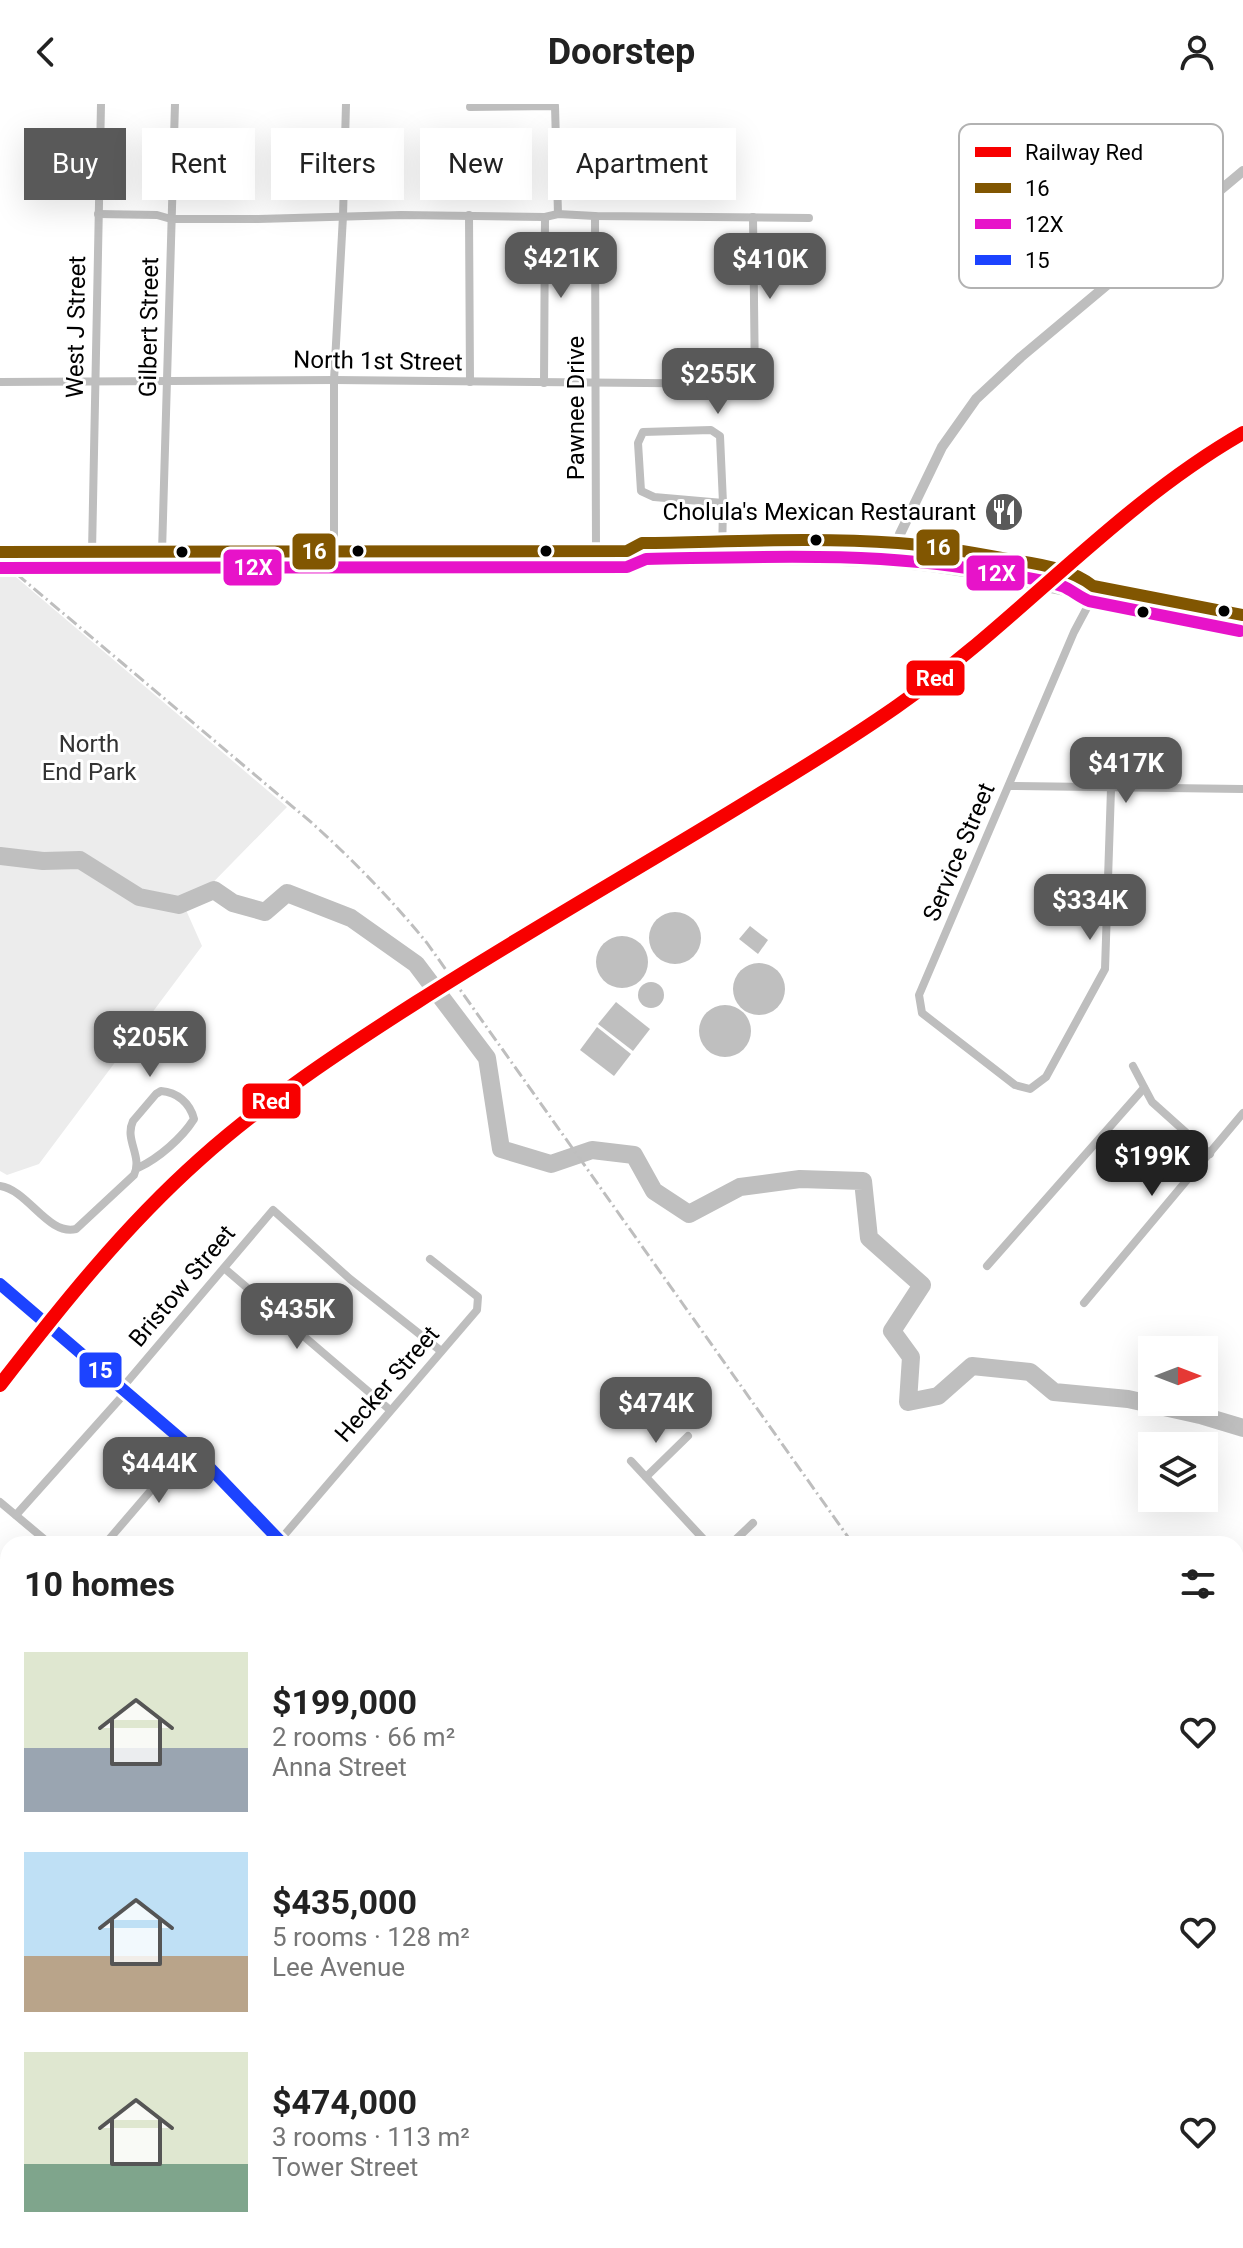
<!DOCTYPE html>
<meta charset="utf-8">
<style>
:root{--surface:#fff;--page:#f6f6f6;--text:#222;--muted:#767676;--accent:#595959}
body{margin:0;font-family:Roboto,sans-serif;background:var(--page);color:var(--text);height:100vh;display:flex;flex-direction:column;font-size:30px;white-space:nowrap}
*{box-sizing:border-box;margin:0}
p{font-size:26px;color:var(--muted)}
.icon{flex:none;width:44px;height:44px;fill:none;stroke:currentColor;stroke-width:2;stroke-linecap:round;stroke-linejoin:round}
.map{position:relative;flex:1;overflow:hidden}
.panel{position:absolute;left:0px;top:1432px;width:1244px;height:712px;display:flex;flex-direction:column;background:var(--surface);border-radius:24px 24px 0 0;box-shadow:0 8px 32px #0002}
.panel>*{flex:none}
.banner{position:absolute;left:24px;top:24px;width:800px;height:72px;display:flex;gap:16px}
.needle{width:52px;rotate:90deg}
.fabs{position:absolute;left:1138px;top:1232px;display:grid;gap:16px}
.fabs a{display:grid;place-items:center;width:80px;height:80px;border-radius:0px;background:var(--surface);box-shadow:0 8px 32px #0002;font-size:40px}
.price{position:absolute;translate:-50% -68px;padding:0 18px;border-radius:16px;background:var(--accent);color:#fff;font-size:26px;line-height:52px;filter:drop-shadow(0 2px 4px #0008)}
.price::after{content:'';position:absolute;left:50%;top:48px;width:24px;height:18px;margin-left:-12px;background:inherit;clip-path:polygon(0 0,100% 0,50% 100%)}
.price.selected{background:#222;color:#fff}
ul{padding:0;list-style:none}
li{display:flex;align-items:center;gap:24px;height:200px;padding:0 24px}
li span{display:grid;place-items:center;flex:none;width:224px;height:160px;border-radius:0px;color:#555}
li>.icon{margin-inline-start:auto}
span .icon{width:96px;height:96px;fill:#fffc;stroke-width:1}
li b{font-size:34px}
h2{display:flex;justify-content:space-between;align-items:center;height:96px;padding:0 24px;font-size:34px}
.chip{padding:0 28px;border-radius:0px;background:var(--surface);box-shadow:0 8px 32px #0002;font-size:28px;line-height:72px}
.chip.selected{background:var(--accent);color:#fff}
header{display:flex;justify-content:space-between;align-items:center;height:104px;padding:0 24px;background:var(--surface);font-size:36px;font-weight:700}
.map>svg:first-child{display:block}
.green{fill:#ececec}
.water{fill:#bfbfbf}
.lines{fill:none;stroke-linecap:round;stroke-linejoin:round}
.river{stroke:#bfbfbf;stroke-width:18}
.minor{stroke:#bebebe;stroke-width:8}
.tertiary{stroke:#bebebe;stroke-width:10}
.secondary{stroke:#b8b8b8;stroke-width:11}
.primary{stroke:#bebebe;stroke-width:12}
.rail{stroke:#bebebe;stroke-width:3;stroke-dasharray:12 4 2 4;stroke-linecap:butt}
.bus-1-casing{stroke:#fff;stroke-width:18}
.bus-2-casing{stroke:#fff;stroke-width:18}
.bus-3-casing{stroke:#fff;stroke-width:18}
.bus-1{stroke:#815601;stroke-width:12}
.bus-2{stroke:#e713c9;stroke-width:12}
.bus-3{stroke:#1c43ff;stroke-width:12}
.rail-1-casing{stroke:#fff;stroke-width:20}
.rail-1{stroke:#f80000;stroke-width:14}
.bus-dot{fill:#000;stroke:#fff;stroke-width:3}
.labels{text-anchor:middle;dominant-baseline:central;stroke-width:6;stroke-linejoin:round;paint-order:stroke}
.street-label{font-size:24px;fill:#000;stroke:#fff}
.poi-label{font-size:24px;fill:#000;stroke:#fff;text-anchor:end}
.park-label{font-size:24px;fill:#333;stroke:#fff}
.key{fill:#fff;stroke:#b2b2b2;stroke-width:2}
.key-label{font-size:22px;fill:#000}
.line-badge{stroke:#fff;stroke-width:3}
.badge-label{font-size:22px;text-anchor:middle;font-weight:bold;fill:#fff}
</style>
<header><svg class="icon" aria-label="back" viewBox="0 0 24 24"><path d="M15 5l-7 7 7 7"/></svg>Doorstep<svg class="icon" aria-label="person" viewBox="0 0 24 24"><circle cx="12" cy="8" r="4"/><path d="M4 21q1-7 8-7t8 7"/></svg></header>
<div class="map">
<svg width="1243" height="2144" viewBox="0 0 1243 2144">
<rect width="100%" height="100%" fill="#fff"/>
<polygon class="green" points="0,468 10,468 287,703 186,806 202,842 39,1060 7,1071 0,1067"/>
<g class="water">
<circle cx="675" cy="834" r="26"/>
<polygon points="750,822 768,836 758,850 739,835"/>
<circle cx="622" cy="858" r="26"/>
<circle cx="759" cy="885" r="26"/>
<circle cx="651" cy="891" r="13"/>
<polygon points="616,898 650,925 633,947 598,920"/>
<circle cx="725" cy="927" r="26"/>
<polygon points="597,923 631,950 614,972 580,946"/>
</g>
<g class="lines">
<polyline class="river" points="0,752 43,757 80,756 139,793 179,801 214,786 233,799 265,808 287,789 351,814 416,860 487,954 501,1045 551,1060 592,1046 634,1051 654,1087 689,1110 740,1083 800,1075 863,1077 869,1134 922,1181 892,1227 911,1253 908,1298 938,1292 972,1262 1030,1268 1054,1288 1128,1295 1200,1311 1243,1324"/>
<g class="minor">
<polyline points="470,3 555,2 558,110"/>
<polyline points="98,110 157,111 171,115 258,115 401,111 545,113 558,110 595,112 809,114"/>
<polyline points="469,111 470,278"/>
<polyline points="595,112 596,447"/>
<polyline points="0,278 334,276 755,280 753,113"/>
<polyline points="544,279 545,113"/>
<polygon points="711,326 720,332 723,399 654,393 641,387 638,339 643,328"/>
<polyline points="334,447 334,276 343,112 346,0"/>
<polyline points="92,448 101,0"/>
<polyline points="162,448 175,0"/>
<polyline points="722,456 723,399"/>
<polyline points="1098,483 1074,528 919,891 922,909 1015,981 1030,985 1046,973 1105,865 1111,685"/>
<polyline points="1009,682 1243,685"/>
<polyline points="1133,962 1152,998 1210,1050"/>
<path d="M 0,1082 C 28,1086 48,1132 76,1125 L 134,1071 C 143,1052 124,1036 133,1017 L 156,990 L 161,987 C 177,988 190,999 194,1015 C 182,1034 159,1054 138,1064"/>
<polyline points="987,1162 1144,984"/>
<polyline points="224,1164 390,1306"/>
<polyline points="1084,1199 1243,1009"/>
<polyline points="122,1284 273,1106 350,1175 441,1247"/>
<polyline points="631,1357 708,1440"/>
<polyline points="646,1373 688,1332"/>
<polyline points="0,1398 50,1440"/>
<polyline points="16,1411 126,1288"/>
<polyline points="280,1436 477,1206 478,1193 430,1155"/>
<polyline points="105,1440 189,1342"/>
<polyline points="731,1440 753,1419"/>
<polyline points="0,1563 8,1554"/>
<polyline points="0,1613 8,1620"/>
<polyline points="1240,1638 1243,1641"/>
<polyline points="0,1801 8,1791"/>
<polyline points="0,1816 8,1825"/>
<polyline points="1236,1870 1243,1872"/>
<polyline points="1236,1958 1243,1978"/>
<polyline points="0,2006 8,1999"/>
<polyline points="0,2059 8,2068"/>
<polyline points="495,2136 502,2144"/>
<polyline points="699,2136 706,2144"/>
<polyline points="77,2144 86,2136"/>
</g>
<polyline class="tertiary" points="891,458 900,430 942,343 976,295 1021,253 1243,67"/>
<g class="secondary">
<polyline points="0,1180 189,1342 283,1440"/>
<polyline points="896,2136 902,2144"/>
</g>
<g class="primary">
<path d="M 627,447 L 643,455 C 725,456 807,453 889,458 C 950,462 1010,475 1071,487 L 1083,486 L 1093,482 L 1243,511"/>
<polyline points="0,448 627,447 642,439 832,437 897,439 940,444 1027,459 1074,469 1093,482"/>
</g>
<g class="rail">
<path d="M 0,456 L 312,719 C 354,757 392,796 427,839 L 853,1440"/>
<polyline points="1236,1779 1243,1782"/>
</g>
<g class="bus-1-casing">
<path id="bus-1" d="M 0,448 L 627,447 L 642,439 C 727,438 813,433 898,439 C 935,442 971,448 1007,455 C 1037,460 1068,463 1093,482 L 1243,511"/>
</g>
<g class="bus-2-casing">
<path id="bus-2" d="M 0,464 L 627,463 L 646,455 C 761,453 875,447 990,468 C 1013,472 1039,474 1062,482 C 1072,486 1079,493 1089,497 L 1240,527"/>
</g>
<g class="bus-3-casing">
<polyline id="bus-3" points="0,1180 189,1342 283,1440"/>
</g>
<use href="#bus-1" class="bus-1"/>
<use href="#bus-2" class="bus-2"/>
<use href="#bus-3" class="bus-3"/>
<g class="rail-1-casing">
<path id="rail-1" d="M 0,1281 C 61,1202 124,1123 199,1056 C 266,996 342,946 417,898 C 528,827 643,762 755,693 C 803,664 850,635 896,603 C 1017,519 1114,403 1243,329"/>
</g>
<use href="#rail-1" class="rail-1"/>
</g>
<defs>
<g id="restaurant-disc" transform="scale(2)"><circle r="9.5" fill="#595959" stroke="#fff"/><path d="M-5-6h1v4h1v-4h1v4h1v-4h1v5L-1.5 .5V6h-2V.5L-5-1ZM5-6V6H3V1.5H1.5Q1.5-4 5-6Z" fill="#fff"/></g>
</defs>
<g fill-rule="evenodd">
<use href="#restaurant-disc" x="1004" y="408"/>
</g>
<g class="bus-dot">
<circle cx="816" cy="436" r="7"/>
<circle cx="358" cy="447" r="7"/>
<circle cx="546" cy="447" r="7"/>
<circle cx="182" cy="448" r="7"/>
<circle cx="1224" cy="507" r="7"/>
<circle cx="1143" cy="508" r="7"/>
</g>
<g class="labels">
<g class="street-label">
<text transform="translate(76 223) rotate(-89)">West J Street</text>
<text transform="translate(149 223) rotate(-89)">Gilbert Street</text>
<text transform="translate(378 257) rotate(1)">North 1st Street</text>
<text transform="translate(576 304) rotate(-90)">Pawnee Drive</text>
<text transform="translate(959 748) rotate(-67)">Service Street</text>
<text transform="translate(182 1182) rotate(-50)">Bristow Street</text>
<text transform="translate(387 1280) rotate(-49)">Hecker Street</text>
</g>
<g class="poi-label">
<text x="976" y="408">Cholula's Mexican Restaurant</text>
</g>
<g class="park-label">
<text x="89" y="640">North<tspan x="89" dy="28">End Park</tspan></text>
</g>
</g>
<rect x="959" y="20" width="264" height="164" rx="12" class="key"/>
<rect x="975" y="43" width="36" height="10" fill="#f80000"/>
<rect x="975" y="79" width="36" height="10" fill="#815601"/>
<rect x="975" y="115" width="36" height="10" fill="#e713c9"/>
<rect x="975" y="151" width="36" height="10" fill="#1c43ff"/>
<g class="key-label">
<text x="1025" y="56">Railway Red</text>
<text x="1025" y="92">16</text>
<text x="1025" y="128">12X</text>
<text x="1025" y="164">15</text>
</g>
<g class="line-badge">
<rect x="915" y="424" width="46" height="39" rx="8" fill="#815601"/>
<rect x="291" y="428" width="46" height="39" rx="8" fill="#815601"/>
<rect x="222" y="444" width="61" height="39" rx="8" fill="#e713c9"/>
<rect x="965" y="450" width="61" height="38" rx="8" fill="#e713c9"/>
<rect x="905" y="555" width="61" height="38" rx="8" fill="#f80000"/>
<rect x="241" y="978" width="61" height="38" rx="8" fill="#f80000"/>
<rect x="78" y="1247" width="45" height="38" rx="8" fill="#1c43ff"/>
</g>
<g class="badge-label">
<text x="938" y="451">16</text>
<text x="314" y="455">16</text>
<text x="253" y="471">12X</text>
<text x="996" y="477">12X</text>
<text x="935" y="582">Red</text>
<text x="271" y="1005">Red</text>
<text x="100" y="1274">15</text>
</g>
</svg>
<div class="fabs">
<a><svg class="needle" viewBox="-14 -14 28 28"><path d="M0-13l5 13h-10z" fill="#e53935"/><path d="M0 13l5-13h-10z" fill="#767676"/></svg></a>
<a><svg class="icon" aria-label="layers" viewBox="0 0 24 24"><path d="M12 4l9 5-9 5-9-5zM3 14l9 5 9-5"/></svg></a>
</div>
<b class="price" style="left:561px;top:196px">$421K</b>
<b class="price" style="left:770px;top:197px">$410K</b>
<b class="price" style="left:718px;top:312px">$255K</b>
<b class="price" style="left:1126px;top:701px">$417K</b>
<b class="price" style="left:1090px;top:838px">$334K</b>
<b class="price" style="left:150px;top:975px">$205K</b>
<b class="price selected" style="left:1152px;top:1094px">$199K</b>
<b class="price" style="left:297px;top:1247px">$435K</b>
<b class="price" style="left:656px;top:1341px">$474K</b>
<b class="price" style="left:159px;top:1401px">$444K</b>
<div class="banner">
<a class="chip selected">Buy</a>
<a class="chip">Rent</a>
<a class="chip">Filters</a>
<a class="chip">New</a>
<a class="chip">Apartment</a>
</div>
<section class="panel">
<h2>10 homes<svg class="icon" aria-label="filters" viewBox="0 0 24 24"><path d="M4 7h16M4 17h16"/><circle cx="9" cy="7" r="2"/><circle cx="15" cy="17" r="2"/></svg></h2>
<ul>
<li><span style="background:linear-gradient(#dfe7d0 60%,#9aa5b1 0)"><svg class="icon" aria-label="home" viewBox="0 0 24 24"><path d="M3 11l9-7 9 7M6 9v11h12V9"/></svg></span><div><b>$199,000</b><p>2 rooms · 66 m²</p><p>Anna Street</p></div><svg class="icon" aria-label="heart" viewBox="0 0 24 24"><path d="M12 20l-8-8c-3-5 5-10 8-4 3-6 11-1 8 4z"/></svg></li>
<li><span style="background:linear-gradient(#bfe0f5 65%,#b9a48a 0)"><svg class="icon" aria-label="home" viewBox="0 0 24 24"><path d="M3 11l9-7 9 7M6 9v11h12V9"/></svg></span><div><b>$435,000</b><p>5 rooms · 128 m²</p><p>Lee Avenue</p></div><svg class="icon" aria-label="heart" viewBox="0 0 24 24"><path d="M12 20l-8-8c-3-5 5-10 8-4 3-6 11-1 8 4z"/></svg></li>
<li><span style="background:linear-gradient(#dfe7d0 70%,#7fa58c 0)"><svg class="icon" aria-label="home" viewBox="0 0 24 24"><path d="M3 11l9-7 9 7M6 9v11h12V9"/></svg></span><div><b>$474,000</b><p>3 rooms · 113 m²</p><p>Tower Street</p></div><svg class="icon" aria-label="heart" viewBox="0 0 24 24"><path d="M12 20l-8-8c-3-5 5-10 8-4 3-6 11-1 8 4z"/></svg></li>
</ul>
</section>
</div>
